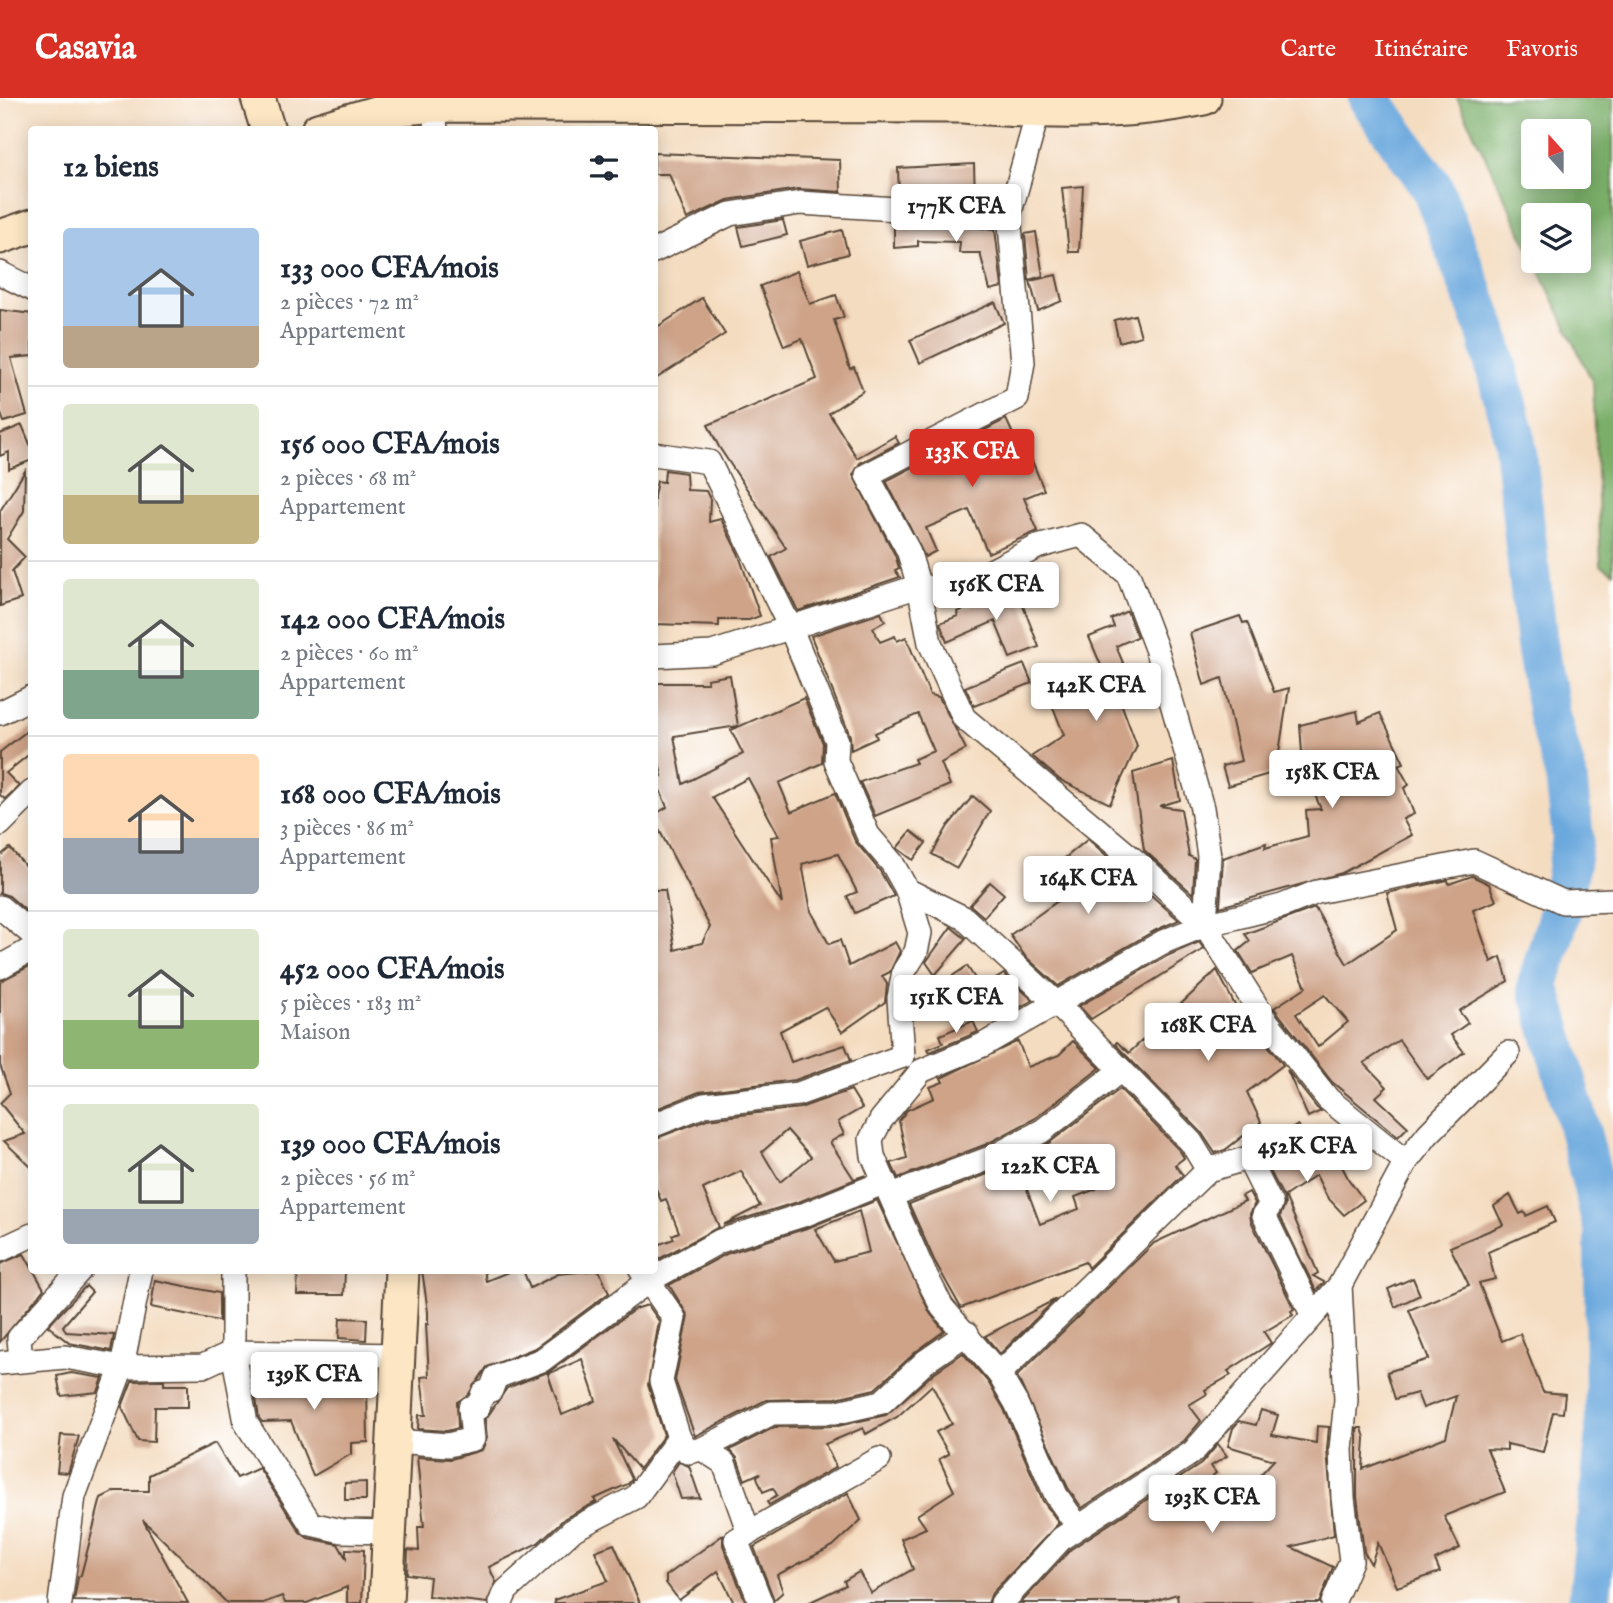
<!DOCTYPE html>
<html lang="fr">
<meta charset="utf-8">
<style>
:root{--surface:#fff;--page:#f6f6f7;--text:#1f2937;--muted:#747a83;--line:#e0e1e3;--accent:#d93025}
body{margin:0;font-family:"IM FELL English",serif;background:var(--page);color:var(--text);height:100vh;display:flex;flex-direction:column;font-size:26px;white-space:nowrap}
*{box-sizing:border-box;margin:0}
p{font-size:23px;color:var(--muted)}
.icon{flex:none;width:38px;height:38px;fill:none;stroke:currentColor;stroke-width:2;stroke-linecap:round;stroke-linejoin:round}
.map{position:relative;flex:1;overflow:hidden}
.details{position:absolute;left:28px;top:28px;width:630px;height:1148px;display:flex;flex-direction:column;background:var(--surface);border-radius:7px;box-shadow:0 4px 18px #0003}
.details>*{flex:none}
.needle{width:46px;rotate:339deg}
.controls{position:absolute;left:1521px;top:21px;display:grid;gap:14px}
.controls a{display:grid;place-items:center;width:70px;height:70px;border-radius:7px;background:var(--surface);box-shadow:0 4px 18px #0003;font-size:35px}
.price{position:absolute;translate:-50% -60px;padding:0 16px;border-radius:7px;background:#fff;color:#222;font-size:23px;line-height:46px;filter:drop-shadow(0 2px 4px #0008)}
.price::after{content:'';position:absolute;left:50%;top:42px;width:21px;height:16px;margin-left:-10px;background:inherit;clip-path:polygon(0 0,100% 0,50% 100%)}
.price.active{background:var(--accent);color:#fff}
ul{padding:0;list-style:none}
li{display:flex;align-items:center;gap:21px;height:175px;padding:0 35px}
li+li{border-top:2px solid var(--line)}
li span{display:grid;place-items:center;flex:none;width:196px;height:140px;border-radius:7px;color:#555}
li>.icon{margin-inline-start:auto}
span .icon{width:84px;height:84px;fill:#fffc;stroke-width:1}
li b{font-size:30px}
h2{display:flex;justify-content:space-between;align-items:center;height:84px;padding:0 35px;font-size:30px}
header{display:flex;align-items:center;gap:42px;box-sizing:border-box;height:98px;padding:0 35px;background:var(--accent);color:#fff}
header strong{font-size:33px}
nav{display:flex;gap:38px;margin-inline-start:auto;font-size:24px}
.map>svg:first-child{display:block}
.forest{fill:#7aae69;stroke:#5a6c44;stroke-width:2;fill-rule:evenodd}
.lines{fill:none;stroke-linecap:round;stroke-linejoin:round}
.river{stroke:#6ba8dd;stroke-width:42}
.building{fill:#cea388;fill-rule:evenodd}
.street-casing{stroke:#574536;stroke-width:26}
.secondary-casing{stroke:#574536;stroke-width:37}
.street{stroke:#fff;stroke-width:23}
.secondary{stroke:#fce6c4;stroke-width:33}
</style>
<header>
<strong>Casavia</strong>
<nav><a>Carte</a><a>Itinéraire</a><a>Favoris</a></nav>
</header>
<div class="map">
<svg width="1613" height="1505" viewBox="0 0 1613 1505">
<rect width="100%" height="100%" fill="#fff"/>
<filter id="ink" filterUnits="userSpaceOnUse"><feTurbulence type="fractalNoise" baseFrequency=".0143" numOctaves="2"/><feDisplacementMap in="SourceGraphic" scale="14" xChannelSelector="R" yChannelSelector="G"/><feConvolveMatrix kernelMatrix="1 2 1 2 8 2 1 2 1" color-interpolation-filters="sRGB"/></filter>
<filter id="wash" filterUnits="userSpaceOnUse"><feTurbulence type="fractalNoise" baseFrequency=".00686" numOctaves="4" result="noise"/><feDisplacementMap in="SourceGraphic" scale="28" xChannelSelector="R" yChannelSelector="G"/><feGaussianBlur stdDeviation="1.57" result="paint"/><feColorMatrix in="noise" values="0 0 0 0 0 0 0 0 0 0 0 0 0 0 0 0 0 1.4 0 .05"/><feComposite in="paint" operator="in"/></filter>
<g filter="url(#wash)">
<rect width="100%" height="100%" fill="#f4dcc0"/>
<path class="forest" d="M 1457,0 L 1613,0 L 1613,475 L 1601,467 L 1593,285 L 1535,163 L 1578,163 L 1578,117 L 1533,117 L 1533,159 ZM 1533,33 L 1578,33 L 1578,79 L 1533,79 Z"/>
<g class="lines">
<polyline class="river" points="1369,0 1432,89 1486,230 1514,338 1537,547 1549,618 1566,678 1573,740 1563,804 1538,887 1575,1014 1605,1134 1606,1344 1589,1505"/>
</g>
<g id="blocks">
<g class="building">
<polygon points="654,55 840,62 841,94 798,91 728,102 687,121 669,76 654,76"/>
<polygon points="974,66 975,102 955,101 957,96 899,97 898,70"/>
<polygon points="1083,88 1079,154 1069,154 1062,90"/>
<polygon points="783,122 787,137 743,148 738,129"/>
<polygon points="900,125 995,131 1002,189 990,192 980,155 959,155 960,144 918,143 918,148 894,150 894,129 900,128"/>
<polygon points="842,132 848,156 807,167 800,143"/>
<polygon points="1036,134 1043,178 1029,182 1025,136"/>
<polygon points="797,173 810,206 836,197 844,219 834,222 850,271 854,269 863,293 829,315 857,360 895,338 899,345 860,365 853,377 895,457 899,470 895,472 900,479 798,513 771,459 786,450 719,349 708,327 817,281 802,241 784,248 760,188"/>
<polygon points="1056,177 1062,203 1038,213 1030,183"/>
<polygon points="702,200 725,236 654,282 654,231"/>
<polygon points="995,204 1004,225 920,265 910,242"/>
<polygon points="0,212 32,216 32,258 11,260 27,317 4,324 0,313"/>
<polygon points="1135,217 1141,238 1119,244 1114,222"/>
<polygon points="1006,321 1022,356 1028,353 1044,392 1024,400 1038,433 988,455 969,412 926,430 936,453 925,459 886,383"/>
<polygon points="22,327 32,351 32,362 9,371 9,354 0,358 0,336"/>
<polygon points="665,372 686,375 687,392 706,393 710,401 709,424 721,421 738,455 760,518 749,522 719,522 719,528 654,526 654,398 657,383 664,384"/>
<polygon points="25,373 24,413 7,441 25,459 12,473 21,501 0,508 0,413"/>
<polygon points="1016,490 1039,549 1010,560 995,523 947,544 940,525 958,518 957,514"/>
<polygon points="1127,513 1137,539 1116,548 1137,599 1121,605 1137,648 1110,706 1060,682 1032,658 1064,637 1049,599 1072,590 1075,597 1108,584 1089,539 1114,529 1111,521"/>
<polygon points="881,515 885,523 873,530 880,544 895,538 897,543 906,539 930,597 939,599 966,651 941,665 950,687 875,718 860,684 916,665 914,661 934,653 918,616 875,635 877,640 851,652 850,638 811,538"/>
<polygon points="1240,518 1243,525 1247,524 1274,594 1289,590 1276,674 1228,688 1222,668 1241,663 1222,580 1204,587 1190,535"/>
<polygon points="1024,566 1032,585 974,608 965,589"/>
<path d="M 730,577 L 738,628 L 674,638 L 683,686 L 743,656 L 731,632 L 804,600 L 823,645 L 822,665 L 779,685 L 791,714 L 835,695 L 855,743 L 880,773 L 894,798 L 855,815 L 847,798 L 857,794 L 838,756 L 802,766 L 811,813 L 829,846 L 840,842 L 849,868 L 895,844 L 900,853 L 890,874 L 882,878 L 887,886 L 885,904 L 842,934 L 825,909 L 780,933 L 791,964 L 845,947 L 851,962 L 795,982 L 699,994 L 654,1012 L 654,792 L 665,792 L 675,852 L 702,845 L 710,829 L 654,722 L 654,717 L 667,709 L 655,680 L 662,678 L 654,642 L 654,585 L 708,585 L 707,581 ZM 748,680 L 779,738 L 771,739 L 782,806 L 712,699 Z"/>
<polygon points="1357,613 1359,624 1380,615 1404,665 1398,667 1409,687 1404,690 1414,716 1403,721 1412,737 1342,775 1220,809 1223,760 1266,745 1265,750 1308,738 1306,712 1321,711 1303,669 1300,627"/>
<polygon points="32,629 32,654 6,675 19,688 5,701 0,697 0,654"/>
<polygon points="1173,663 1180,702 1159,708 1181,711 1189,758 1195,761 1193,796 1144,752 1133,675"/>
<polygon points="973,698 990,713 957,770 932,756 948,728"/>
<polygon points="911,733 926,745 913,762 897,750"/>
<polygon points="1088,741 1179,822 1156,832 1058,888 1025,858 1010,837 1059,802 1041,780"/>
<polygon points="10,750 32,776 32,809 26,813 9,798 0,795 0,758"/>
<path d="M 1472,778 L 1489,786 L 1496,803 L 1473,812 L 1491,864 L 1501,859 L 1508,883 L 1459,913 L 1468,925 L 1451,937 L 1464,954 L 1427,981 L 1399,942 L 1364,965 L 1387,989 L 1376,999 L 1408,1029 L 1398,1039 L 1332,984 L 1274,910 L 1306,889 L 1292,858 L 1252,875 L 1238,853 L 1250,843 L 1245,836 L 1315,810 L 1347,866 L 1397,832 L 1387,795 L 1448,782 L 1449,786 ZM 1325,897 L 1348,924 L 1318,949 L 1296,916 Z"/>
<polygon points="990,784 1004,796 984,819 970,807"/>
<polygon points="951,829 966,841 935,877 926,864"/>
<polygon points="1199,844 1204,851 1091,921 1079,908 1169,857"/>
<polygon points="32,867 32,1070 4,1043 25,1036 0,1005 10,995 0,967 0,883"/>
<polygon points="967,868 981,890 1004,876 1033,902 1017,911 1007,895 964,922 941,886"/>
<polygon points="1217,872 1246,929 1251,925 1283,967 1247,994 1261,1024 1225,1052 1215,1055 1201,1034 1115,946 1117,944 1129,955"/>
<polygon points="973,923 978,934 930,954 928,951 943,945 940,937"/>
<polygon points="1018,943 1028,969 1059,957 1073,943 1100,970 1034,1021 987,1046 898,1080 891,1065 907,1060 899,1023 907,1012 934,1000 930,989 943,984 941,980"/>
<polygon points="1287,972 1317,1010 1321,1013 1308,1019"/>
<path d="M 1120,991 L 1180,1053 L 1184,1060 L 1175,1067 L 1183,1077 L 1088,1170 L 1085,1164 L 961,1210 L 934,1162 L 909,1106 L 998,1072 L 1049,1045 ZM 1076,1054 L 1096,1091 L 1075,1099 L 1079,1111 L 1040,1126 L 1025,1086 Z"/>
<path d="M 851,992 L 862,1010 L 838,1024 L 844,1036 L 830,1044 L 854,1081 L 866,1077 L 801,1103 L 723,1127 L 760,1108 L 741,1073 L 703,1091 L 719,1129 L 659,1161 L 654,1148 L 674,1141 L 672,1137 L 679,1134 L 666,1101 L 661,1103 L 654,1086 L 654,1041 L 707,1021 L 800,1010 ZM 787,1032 L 811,1059 L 780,1084 L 762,1054 Z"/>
<polygon points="1298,1027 1321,1062 1335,1055 1349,1082 1364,1102 1344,1117 1327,1099 1316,1077 1285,1098 1318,1175 1313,1178 1324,1184 1316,1193 1280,1118 1285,1107 1284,1100 1259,1052"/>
<polygon points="1249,1094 1255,1105 1250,1116 1251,1123 1294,1211 1291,1213 1293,1217 1264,1234 1271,1245 1228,1273 1231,1277 1205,1292 1207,1296 1189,1307 1201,1323 1184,1343 1082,1410 1068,1390 1017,1278 1154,1145 1245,1103 1242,1098"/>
<polygon points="1510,1097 1520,1116 1524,1114 1526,1118 1548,1108 1555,1124 1488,1154 1495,1181 1479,1185 1502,1243 1520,1236 1543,1294 1565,1296 1563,1315 1553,1314 1543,1354 1507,1346 1507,1352 1487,1351 1505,1394 1444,1418 1460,1450 1435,1462 1440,1474 1397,1489 1378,1445 1371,1466 1364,1454 1357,1399 1357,1330 1362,1330 1365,1340 1363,1371 1446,1339 1456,1298 1423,1310 1417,1295 1395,1301 1387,1274 1429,1261 1409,1212 1469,1187 1450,1149 1503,1127 1494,1108"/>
<path d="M 877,1102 L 930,1215 L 944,1233 L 917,1253 L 875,1291 L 836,1300 L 766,1302 L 695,1338 L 675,1282 L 688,1218 L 669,1187 L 726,1156 L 810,1129 ZM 859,1113 L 869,1154 L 834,1163 L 815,1131 Z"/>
<polygon points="24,1156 44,1191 0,1244 0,1166"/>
<polygon points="298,1172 345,1172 344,1197 297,1197"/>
<polygon points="422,1172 484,1172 486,1183 513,1172 523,1172 530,1190 558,1176 599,1172 609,1195 535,1250 487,1269 468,1297 457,1304 458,1330 447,1333 418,1331 419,1317 426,1317 421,1279 429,1278 426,1226 428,1226 428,1214"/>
<polygon points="1413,1180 1420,1197 1395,1209 1388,1191"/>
<polygon points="155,1182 219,1195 219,1223 151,1209"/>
<polygon points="86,1188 92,1194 63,1228 66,1234 114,1237 111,1253 69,1245 48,1228"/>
<polygon points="1056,1201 1000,1256 985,1238"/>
<path d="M 648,1207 L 659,1223 L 648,1287 L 664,1337 L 639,1371 L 613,1341 L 632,1381 L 628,1386 L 594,1401 L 596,1404 L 565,1420 L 538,1445 L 489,1469 L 496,1484 L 487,1505 L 428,1498 L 430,1479 L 407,1476 L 408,1452 L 419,1453 L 418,1429 L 424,1429 L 417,1359 L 451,1361 L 482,1352 L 487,1340 L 485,1322 L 507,1290 L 550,1273 L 635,1211 ZM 582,1261 L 596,1303 L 562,1317 L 548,1276 Z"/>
<polygon points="340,1220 367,1221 366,1242 339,1240"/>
<polygon points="963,1255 988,1284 1004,1311 1043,1403 1059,1425 992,1495 988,1505 808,1505 846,1487 844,1483 859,1474 871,1495 913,1471 901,1441 926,1430 917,1417 954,1393 939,1361 949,1356 936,1334 952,1326 932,1287 897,1319 866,1336 863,1330 825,1346 836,1369 769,1407 767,1404 777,1397 773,1390 763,1394 757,1379 760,1375 745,1382 737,1360 730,1352 775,1329 838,1328 886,1317 935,1274"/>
<polygon points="251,1269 308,1269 310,1289 367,1285 368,1344 351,1345 351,1356 313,1378 291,1323 262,1324 259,1320"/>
<polygon points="71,1275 103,1280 98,1294 61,1298 57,1278"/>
<polygon points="164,1282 164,1287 188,1287 188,1309 155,1309 154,1344 138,1343 122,1309 132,1283"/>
<polygon points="1261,1312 1278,1317 1272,1337 1316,1345 1317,1328 1329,1329 1327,1352 1334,1437 1291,1449 1333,1469 1319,1505 1178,1505 1177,1496 1148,1505 1021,1505 1071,1451 1201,1366 1218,1346 1227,1358 1211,1368 1216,1375 1206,1383 1232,1408 1263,1379 1260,1377 1274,1362 1228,1348 1233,1330 1239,1323 1256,1327"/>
<polygon points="61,1337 79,1338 68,1375 57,1374"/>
<polygon points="215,1345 237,1380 259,1370 300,1434 308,1440 338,1446 346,1460 346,1451 364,1452 362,1505 347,1505 347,1489 307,1505 285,1505 282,1498 263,1505 227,1505 143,1422 188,1505 74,1503 78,1479 81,1477 101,1400 115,1393 149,1393 149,1377"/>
<polygon points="679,1364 689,1368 700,1400 681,1401 672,1374"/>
<polygon points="366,1384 366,1402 345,1402 345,1385"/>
<polygon points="848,1395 861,1422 833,1448 777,1477 783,1494 774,1502 754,1449"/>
<polygon points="723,1437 723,1447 746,1505 734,1505 718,1473 679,1502 666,1485 666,1478"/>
<polygon points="614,1446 640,1505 554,1505 554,1502 608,1483 595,1453"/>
</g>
</g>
</g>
<g filter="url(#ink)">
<use href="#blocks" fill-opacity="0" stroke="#574536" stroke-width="2"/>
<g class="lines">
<g class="street-casing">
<g id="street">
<polyline points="434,7 436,32"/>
<polyline points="1038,14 1009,118 1023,264 1017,300 867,377 908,452 919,488 930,545 964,620 1146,772 1205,827 1264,920 1328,1001 1406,1064"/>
<polyline points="654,153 730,116 800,105 1009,118"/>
<polyline points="0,175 32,191"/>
<polyline points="654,356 709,364 791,531 837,643 836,663 868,737 892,765 907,792 920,835 916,854 904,873 899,900 903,958"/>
<polyline points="654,558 712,555 919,488 953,493 1037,449 1081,437 1128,476 1157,553 1202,710 1209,758 1205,827"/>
<polyline points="0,615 32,599"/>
<polyline points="0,726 32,694"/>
<polyline points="907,792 964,820 1057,906 1191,1044 1208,1072 1248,1060 1271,1106 1264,1117 1312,1216"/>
<polyline points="0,809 32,836"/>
<polyline points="0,869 32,851"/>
<polyline points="654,1027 704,1007 798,996 903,958"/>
<polyline points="892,1097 993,1059 1042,1033 1121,972"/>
<polyline points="0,1152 32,1137"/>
<polyline points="233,1172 233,1254 246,1325 311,1426 342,1433 390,1434"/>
<polyline points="641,1172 674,1220 661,1283 679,1340 688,1354 702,1351 724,1365 749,1435"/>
<polyline points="21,1262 19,1240 80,1172"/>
<polyline points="0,1265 65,1259 122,1269 203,1268 233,1254 398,1257"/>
<polyline points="999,1276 1208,1072"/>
<polyline points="394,1343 448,1347 473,1341 470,1310 478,1310 483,1295 491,1292 496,1279 542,1262 650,1182 720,1143 806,1116 885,1084"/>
<polyline points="702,1351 772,1315 838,1314 882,1304 926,1263 967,1235"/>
<polyline points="1078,1429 1056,1397 1016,1305 999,1276 942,1209 921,1168 873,1058 871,1041 881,1022 921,973 983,947 1163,844 1205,827 1282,808 1317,794 1474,763 1563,804 1613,802"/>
<polyline points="60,1505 74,1398 122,1269 141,1172"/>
<polyline points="501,1505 506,1493 574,1431 636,1399 679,1340"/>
<polyline points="761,1505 736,1442 879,1361"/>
<polyline points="1002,1505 1062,1440 1193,1354 1340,1187 1406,1064 1428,1036 1508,955"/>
<polyline points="1333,1505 1351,1463 1343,1400 1341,1351 1346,1302 1340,1187"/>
</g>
</g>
<g class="secondary-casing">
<g id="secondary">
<polyline points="258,0 268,32"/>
<path d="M 318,32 L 385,12 L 434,7 L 964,8 C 1043,15 1127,17 1204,0"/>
<polyline points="0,139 32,128"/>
<polyline points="386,1505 402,1172"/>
</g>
</g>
<use href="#street" class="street"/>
<use href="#secondary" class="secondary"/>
</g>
</g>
</svg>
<div class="controls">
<a><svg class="needle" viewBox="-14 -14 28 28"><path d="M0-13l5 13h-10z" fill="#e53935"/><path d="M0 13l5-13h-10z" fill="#747a83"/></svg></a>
<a><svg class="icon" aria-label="layers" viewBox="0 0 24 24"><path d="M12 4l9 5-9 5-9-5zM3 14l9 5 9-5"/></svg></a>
</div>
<b class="price" style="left:956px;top:146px">177K CFA</b>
<b class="price active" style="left:972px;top:391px">133K CFA</b>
<b class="price" style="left:996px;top:524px">156K CFA</b>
<b class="price" style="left:1096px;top:625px">142K CFA</b>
<b class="price" style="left:1332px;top:712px">158K CFA</b>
<b class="price" style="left:1088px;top:818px">164K CFA</b>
<b class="price" style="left:956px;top:937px">151K CFA</b>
<b class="price" style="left:1208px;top:965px">168K CFA</b>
<b class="price" style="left:1307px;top:1086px">452K CFA</b>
<b class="price" style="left:1050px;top:1106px">122K CFA</b>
<b class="price" style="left:314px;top:1314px">139K CFA</b>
<b class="price" style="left:1212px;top:1437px">193K CFA</b>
<section class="details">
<h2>12 biens<svg class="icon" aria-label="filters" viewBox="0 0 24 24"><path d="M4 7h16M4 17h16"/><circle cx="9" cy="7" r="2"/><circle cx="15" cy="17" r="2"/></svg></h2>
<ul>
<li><span style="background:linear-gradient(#a9c7e8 70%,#b9a48a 0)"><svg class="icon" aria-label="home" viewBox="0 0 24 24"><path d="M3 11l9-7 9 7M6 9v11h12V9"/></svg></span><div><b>133 000 CFA/mois</b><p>2 pièces · 72 m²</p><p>Appartement</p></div></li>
<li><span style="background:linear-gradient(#dfe7d0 65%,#c2b280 0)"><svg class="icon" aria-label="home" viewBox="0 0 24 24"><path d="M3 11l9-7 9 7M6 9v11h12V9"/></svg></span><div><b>156 000 CFA/mois</b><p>2 pièces · 68 m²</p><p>Appartement</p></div></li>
<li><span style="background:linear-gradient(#dfe7d0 65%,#7fa58c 0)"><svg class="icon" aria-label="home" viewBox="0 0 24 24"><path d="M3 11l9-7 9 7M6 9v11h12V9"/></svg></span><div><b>142 000 CFA/mois</b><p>2 pièces · 60 m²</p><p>Appartement</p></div></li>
<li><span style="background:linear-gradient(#ffd9b3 60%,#9aa5b1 0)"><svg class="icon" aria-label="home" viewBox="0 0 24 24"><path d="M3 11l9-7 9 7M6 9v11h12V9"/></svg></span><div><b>168 000 CFA/mois</b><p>3 pièces · 86 m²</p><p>Appartement</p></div></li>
<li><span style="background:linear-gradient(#dfe7d0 65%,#8fb573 0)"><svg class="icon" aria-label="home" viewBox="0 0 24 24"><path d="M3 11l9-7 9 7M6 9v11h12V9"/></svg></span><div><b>452 000 CFA/mois</b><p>5 pièces · 183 m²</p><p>Maison</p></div></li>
<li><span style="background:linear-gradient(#dfe7d0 75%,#9aa5b1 0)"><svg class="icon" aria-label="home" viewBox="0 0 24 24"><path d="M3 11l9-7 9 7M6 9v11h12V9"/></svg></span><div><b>139 000 CFA/mois</b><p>2 pièces · 56 m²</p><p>Appartement</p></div></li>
</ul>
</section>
</div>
